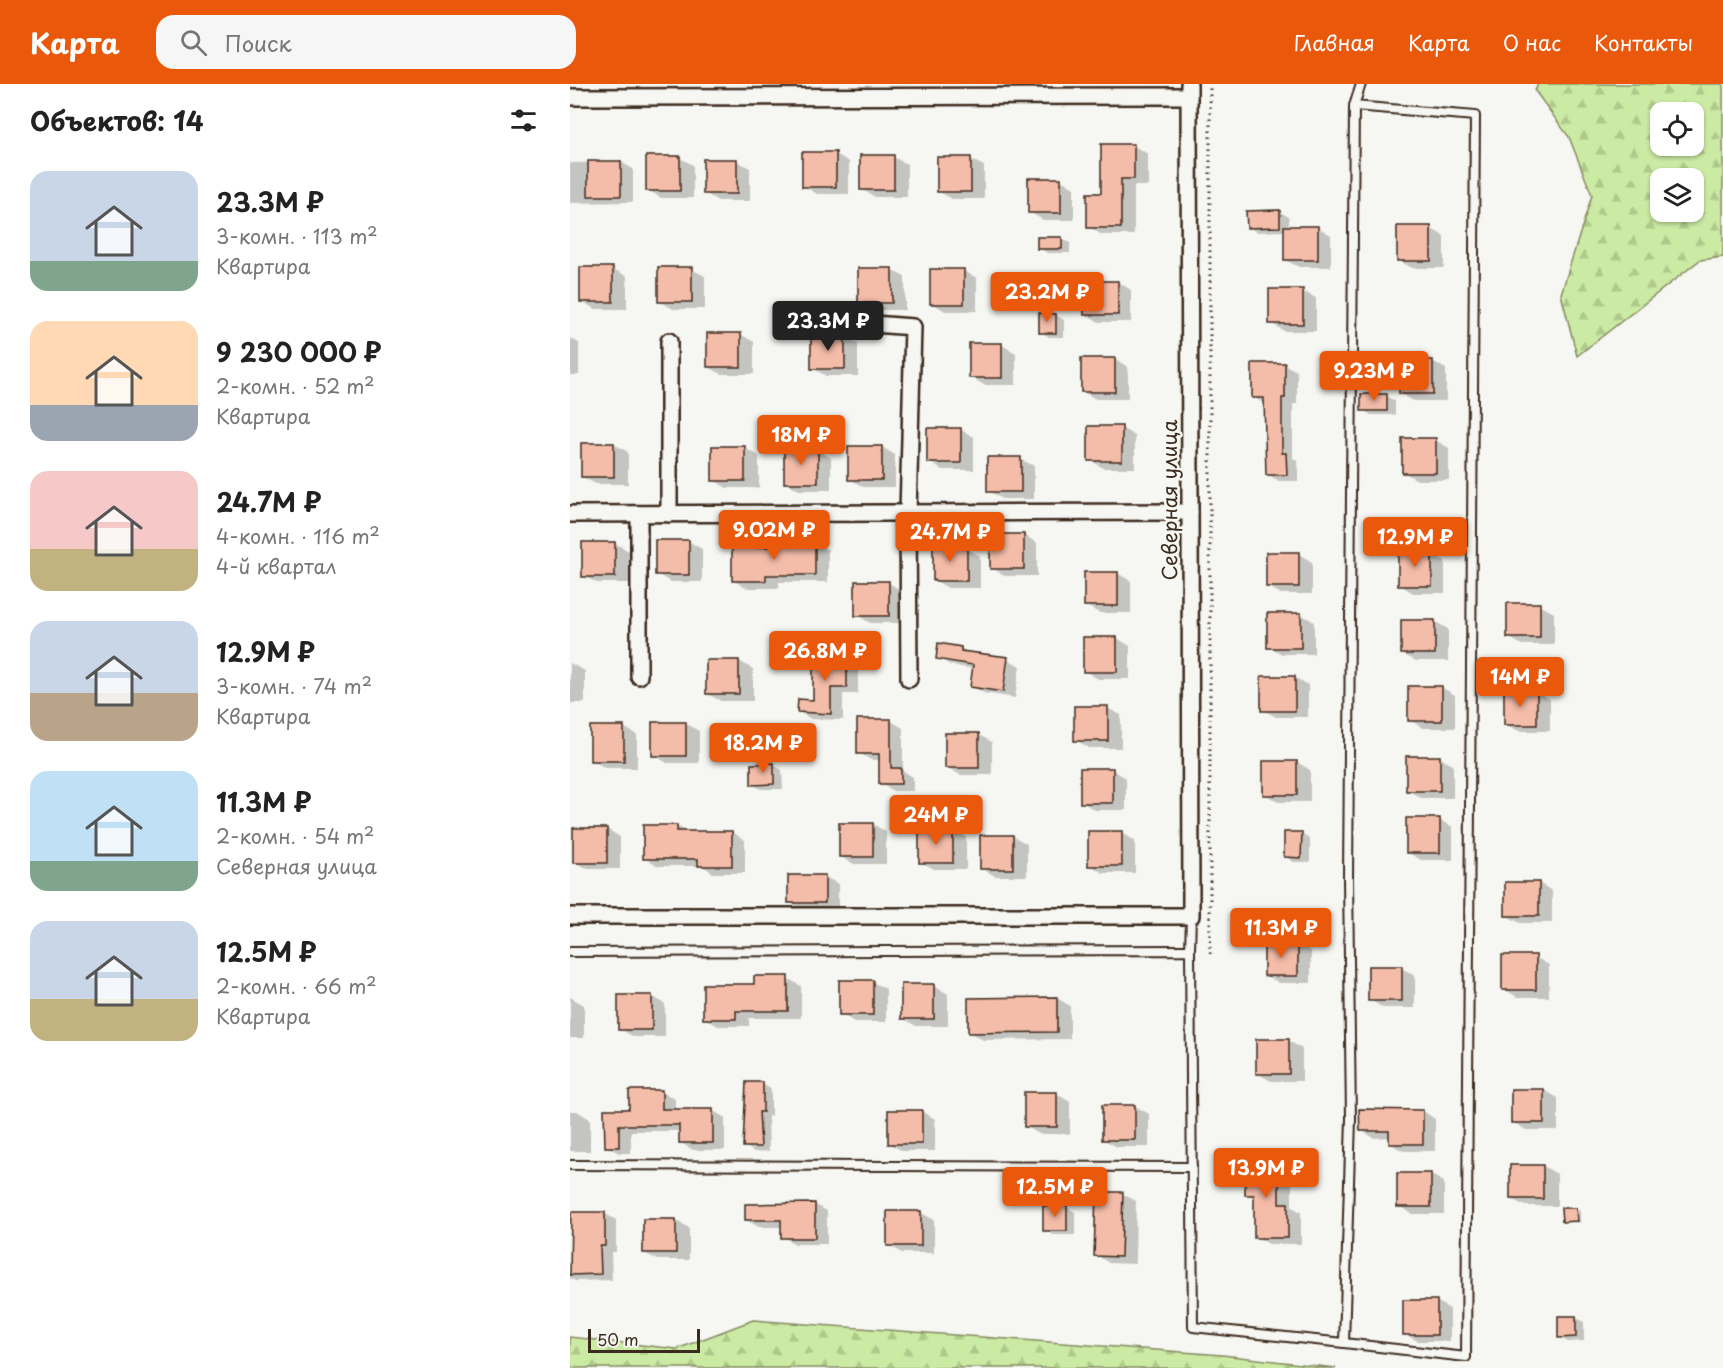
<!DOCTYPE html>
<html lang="ru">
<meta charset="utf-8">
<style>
:root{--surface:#fff;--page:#f6f6f6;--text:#222;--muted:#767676;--accent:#ea580c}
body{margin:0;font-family:"Playpen Sans",sans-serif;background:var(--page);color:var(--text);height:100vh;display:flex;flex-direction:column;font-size:22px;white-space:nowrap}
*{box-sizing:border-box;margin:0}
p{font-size:20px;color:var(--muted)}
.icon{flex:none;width:33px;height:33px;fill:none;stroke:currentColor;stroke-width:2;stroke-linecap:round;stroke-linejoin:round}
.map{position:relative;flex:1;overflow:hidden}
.sheet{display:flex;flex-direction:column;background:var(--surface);width:570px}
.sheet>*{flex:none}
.controls{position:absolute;left:1080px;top:18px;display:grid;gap:12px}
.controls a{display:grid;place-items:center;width:54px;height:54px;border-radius:12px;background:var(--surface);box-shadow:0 2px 4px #0004;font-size:30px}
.scale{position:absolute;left:18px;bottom:15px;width:112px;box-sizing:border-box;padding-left:6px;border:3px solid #3b2a1e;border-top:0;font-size:16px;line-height:21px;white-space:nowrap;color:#3b2a1e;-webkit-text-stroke:4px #f6f6f2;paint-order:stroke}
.price{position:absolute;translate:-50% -51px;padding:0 14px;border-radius:6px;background:var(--accent);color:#fff;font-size:20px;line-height:39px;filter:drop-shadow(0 2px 3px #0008)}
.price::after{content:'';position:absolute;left:50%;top:36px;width:18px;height:14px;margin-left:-9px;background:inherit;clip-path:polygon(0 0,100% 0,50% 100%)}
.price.active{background:#222;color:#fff}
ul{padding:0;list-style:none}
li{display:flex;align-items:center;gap:18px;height:150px;padding:0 30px}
li span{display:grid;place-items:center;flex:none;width:168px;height:120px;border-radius:18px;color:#555}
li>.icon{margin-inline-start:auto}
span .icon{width:72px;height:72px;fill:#fffc;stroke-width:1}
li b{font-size:26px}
h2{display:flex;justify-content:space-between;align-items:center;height:72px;padding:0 30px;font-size:26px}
header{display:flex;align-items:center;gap:36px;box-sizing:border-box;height:84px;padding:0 30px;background:var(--accent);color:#fff}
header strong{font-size:28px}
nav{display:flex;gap:33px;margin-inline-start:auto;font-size:21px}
.search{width:420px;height:54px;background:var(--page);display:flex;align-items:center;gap:15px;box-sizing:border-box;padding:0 21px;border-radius:18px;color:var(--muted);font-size:22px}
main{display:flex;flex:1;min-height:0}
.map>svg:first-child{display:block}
.forest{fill:url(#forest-firs);stroke:#838a60;stroke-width:1.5;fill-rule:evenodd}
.shadow{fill:#0003}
.building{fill:#f4bda9;stroke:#3b2a1e;stroke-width:1.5}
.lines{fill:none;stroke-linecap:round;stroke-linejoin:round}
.service-casing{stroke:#3b2a1e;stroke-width:12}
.minor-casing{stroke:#3b2a1e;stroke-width:20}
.path{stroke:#3b2a1e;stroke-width:3;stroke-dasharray:1.5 4.5;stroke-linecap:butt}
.service{stroke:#f6f6f2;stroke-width:8}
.minor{stroke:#f6f6f2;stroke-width:15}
.labels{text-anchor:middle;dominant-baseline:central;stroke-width:5;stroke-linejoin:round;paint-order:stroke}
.street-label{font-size:20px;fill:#3b2a1e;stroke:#f6f6f2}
</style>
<header>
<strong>Карта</strong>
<div class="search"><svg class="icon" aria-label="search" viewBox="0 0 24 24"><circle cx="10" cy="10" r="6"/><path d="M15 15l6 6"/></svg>Поиск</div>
<nav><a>Главная</a><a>Карта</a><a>О нас</a><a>Контакты</a></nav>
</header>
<main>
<section class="sheet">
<h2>Объектов: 14<svg class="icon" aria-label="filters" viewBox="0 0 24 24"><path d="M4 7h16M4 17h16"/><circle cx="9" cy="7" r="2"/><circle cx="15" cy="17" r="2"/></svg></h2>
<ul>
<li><span style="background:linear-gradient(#c9d6e8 75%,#7fa58c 0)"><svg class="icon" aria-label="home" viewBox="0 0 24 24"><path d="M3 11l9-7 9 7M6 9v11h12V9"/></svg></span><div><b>23.3M ₽</b><p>3-комн. · 113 m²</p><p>Квартира</p></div></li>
<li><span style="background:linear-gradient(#ffd9b3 70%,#9aa5b1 0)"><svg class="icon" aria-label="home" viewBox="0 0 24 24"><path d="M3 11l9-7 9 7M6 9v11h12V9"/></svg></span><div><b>9 230 000 ₽</b><p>2-комн. · 52 m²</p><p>Квартира</p></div></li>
<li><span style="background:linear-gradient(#f6c9c9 65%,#c2b280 0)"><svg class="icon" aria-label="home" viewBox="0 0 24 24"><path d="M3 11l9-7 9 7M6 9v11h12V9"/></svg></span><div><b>24.7M ₽</b><p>4-комн. · 116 m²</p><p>4-й квартал</p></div></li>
<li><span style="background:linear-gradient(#c9d6e8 60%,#b9a48a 0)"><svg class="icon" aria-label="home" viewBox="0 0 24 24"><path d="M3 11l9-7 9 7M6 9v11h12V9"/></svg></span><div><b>12.9M ₽</b><p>3-комн. · 74 m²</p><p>Квартира</p></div></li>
<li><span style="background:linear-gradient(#bfe0f5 75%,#7fa58c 0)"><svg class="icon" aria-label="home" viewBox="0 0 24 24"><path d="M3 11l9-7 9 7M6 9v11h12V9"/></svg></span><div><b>11.3M ₽</b><p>2-комн. · 54 m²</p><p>Северная улица</p></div></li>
<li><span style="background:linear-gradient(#c9d6e8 65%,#c2b280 0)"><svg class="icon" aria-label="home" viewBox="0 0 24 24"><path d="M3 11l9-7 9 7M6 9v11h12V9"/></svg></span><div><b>12.5M ₽</b><p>2-комн. · 66 m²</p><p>Квартира</p></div></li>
</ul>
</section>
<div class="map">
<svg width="1153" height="1284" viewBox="0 0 1153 1284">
<defs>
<pattern id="forest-firs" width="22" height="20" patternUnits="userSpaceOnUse" patternTransform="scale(1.5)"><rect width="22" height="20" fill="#cbeaa3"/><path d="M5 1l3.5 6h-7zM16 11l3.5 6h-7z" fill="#afc98c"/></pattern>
</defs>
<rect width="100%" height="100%" fill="#f6f6f2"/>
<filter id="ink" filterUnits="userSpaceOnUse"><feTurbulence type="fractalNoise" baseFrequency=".0167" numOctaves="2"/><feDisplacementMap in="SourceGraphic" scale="12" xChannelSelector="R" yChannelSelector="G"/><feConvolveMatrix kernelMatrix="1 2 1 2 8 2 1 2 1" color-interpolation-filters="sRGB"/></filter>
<g filter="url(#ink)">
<g class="forest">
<path d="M 968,0 L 1153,0 L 1153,173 L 1130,176 L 1007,272 L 991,210 L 1022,111 L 999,53 L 965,7 ZM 1090,28 L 1124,28 L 1124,62 L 1090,62 ZM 1090,94 L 1124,94 L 1124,128 L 1090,128 Z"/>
<polygon points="183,1236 652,1271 766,1284 0,1284 0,1253 107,1265"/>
</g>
<g class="shadow">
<polygon points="564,62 578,70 578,102 564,102 564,151 532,151 519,143 532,111"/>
<polygon points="266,70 279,78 279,110 247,110 234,102"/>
<polygon points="323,73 337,80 337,113 305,113 291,105"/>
<polygon points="110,74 123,81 123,114 91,114 78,106"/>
<polygon points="400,75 414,82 414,115 382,115 368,107"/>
<polygon points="166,77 180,84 180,117 148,117 135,109"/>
<polygon points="51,78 63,85 63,118 0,119 0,79"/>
<polygon points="491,96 504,104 504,136 473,136 459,128"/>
<polygon points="710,128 719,133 719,143 747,143 761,151 761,183 729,183 715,176 715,147 687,148 678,143"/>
<polygon points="860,144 874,152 874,184 842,184 828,176"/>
<polygon points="491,154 500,159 500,169 477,169 469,164"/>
<polygon points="11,185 43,185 57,192 57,225 25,225 11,217"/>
<polygon points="121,185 135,192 135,225 103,225 89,217"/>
<polygon points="321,186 335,193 335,226 303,226 290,218"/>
<polygon points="394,187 407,194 407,227 375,227 362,219"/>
<polygon points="548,198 561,206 561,238 529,238 516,230"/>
<polygon points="732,207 746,214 746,247 714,247 700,239"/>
<polygon points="486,231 494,236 494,253 479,253 471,248"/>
<polygon points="170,250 184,258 184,290 152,290 138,283"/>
<polygon points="274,252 288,260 288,292 256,292 242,284"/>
<polygon points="0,254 9,259 9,291 0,291"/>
<polygon points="400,261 432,261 446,269 446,301 414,301 400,293"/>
<polygon points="545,275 558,283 558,315 526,315 513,308"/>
<polygon points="862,277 876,285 876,317 844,317 830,310"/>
<polygon points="683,281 715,281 727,287 727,320 723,320 723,374 728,377 728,397 709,397 698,391 695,320 683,313"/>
<polygon points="816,312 825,317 825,331 801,331 793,326"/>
<polygon points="551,344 565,352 565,384 533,384 520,376"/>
<polygon points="391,346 404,353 404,386 372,386 359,378"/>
<polygon points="865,356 879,364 879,396 847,396 833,388"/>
<polygon points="12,360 44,360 58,368 58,400 26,400 12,393"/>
<polygon points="312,363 325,371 325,403 293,403 280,395"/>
<polygon points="143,364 175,364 189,372 189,404 157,404 143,396"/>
<polygon points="247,366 261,374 261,406 229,406 215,398"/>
<polygon points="450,375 464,382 464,415 432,415 419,407"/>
<polygon points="454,451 467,459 467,492 435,492 422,484"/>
<polygon points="118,457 132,465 132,498 100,498 87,490"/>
<polygon points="245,458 258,466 258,498 209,498 209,504 177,504 164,497 213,464"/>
<polygon points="13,459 45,459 59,467 59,499 27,499 13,492"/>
<polygon points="396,464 410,472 410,504 378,504 364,496"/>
<polygon points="861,469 875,477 875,509 843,509 830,501"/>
<polygon points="729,470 742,478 742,510 711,510 697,502"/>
<polygon points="547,489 561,497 561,529 529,529 515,521"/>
<polygon points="319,499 332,507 332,539 300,539 287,531"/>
<polygon points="938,521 970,521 984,529 984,561 952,561 938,553"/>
<polygon points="731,530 744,538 744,570 712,570 699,563"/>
<polygon points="864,537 878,545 878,577 846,577 832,570"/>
<polygon points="547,554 560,562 560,595 528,595 515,587"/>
<polygon points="391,564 400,570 437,575 450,582 445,614 414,609 401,602 404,585 380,581 368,574"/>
<polygon points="276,570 288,578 288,610 273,610 273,636 241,635 229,628 244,617"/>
<polygon points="137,577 169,577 183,585 183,617 151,617 137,610"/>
<polygon points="0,579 15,587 15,619 0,619"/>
<polygon points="724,593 738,601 738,633 706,633 693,626"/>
<polygon points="871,603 885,611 885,644 853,644 839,636"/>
<polygon points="967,607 980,615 980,647 949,647 935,640"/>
<polygon points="537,624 551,631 551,664 519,664 506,656"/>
<polygon points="321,637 333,644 333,687 343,693 343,707 323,707 311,699 311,676 301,676 289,669"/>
<polygon points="115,639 129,647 129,679 97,679 84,671"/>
<polygon points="54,643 67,651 67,684 35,684 22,676"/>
<polygon points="409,651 422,658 422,691 390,691 377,683"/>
<polygon points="869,673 883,681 883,714 851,714 837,706"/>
<polygon points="727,678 740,686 740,718 708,718 695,710"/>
<polygon points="204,681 212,686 213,705 191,705 182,700"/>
<polygon points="543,686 556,694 556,726 525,726 511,718"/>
<polygon points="869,736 883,743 883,776 851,776 837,768"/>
<polygon points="303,740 316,748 316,780 284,780 271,773"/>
<polygon points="107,742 118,748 162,748 175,756 175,789 143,789 133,782 88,782 75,774"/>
<polygon points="37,745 50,753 50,785 18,785 5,778"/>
<polygon points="383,745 396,753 396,785 364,785 351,778"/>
<polygon points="551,749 565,757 565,789 533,789 520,781"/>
<polygon points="731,750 740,755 740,778 724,778 716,773"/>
<polygon points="411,752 443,752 457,760 457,792 425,792 411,784"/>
<polygon points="254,792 268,800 268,826 233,826 219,818"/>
<polygon points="969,799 982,807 982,839 950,839 937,832"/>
<polygon points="728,859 741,867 741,899 709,899 696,891"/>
<polygon points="965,873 979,881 979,913 947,913 934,905"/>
<polygon points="831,884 845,891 845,924 813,924 800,916"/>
<polygon points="217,894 231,902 231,934 179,934 179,942 148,942 134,934"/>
<polygon points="302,898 316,905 316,938 284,938 271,930"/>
<polygon points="332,902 364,902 378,910 378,942 346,942 332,934"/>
<polygon points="82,912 95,920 95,953 64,953 50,945"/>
<polygon points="0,913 14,921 14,954 0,954"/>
<polygon points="487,914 500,922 500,955 413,956 399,948"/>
<polygon points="719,957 732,965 732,997 701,997 687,989"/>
<polygon points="192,1000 201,1005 201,1032 198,1032 199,1067 184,1068 175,1062 174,1041 178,1041"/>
<polygon points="942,1006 974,1006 988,1014 988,1046 956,1046 942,1038"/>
<polygon points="92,1008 105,1015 105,1026 142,1026 155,1034 155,1066 123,1066 111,1059 111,1047 61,1047 61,1069 49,1069 36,1062 36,1027 60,1026"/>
<polygon points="487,1010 500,1018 500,1050 469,1050 455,1042"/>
<polygon points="533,1022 565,1022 579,1030 579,1063 547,1063 533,1055"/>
<polygon points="0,1027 7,1027 20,1035 20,1067 0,1067"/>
<polygon points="351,1027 365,1035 365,1067 333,1067 320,1060"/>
<polygon points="853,1027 865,1035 865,1067 833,1067 821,1060 821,1053 804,1054 791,1046"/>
<polygon points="708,1077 722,1085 722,1123 731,1128 731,1160 699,1160 686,1153 686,1115 677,1110"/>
<polygon points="941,1082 973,1082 987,1090 987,1122 955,1122 941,1115"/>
<polygon points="860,1090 874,1098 874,1130 842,1130 829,1122"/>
<polygon points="553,1110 566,1117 565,1180 539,1179 526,1171"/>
<polygon points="244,1120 257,1127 257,1160 225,1160 213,1153 213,1143 189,1143 176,1136"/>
<polygon points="496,1123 505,1128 505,1151 483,1151 475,1146"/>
<polygon points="1006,1125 1010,1127 1010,1139 993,1137"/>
<polygon points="350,1128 364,1136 364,1169 332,1169 318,1161"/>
<polygon points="34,1129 46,1136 46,1168 41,1168 42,1196 5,1197 0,1194 0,1178"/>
<polygon points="106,1136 119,1144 119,1176 88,1176 74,1169"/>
<polygon points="866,1217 880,1225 880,1257 848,1257 834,1250"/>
<polygon points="1005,1233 1014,1238 1014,1257 998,1258 989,1253"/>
</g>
<g class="building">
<polygon points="531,60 564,60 564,95 551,95 551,144 517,144 517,109 531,109"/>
<rect x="232" y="68" width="34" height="35"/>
<rect x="290" y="71" width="34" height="35"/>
<rect x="76" y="72" width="34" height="35"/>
<rect x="367" y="73" width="34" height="35"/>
<rect x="133" y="75" width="34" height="35"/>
<rect x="18" y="77" width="33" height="35"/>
<rect x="458" y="94" width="33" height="35"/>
<polygon points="710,126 710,143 677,144 676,127"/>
<rect x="714" y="142" width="34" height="34"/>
<rect x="827" y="142" width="34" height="35"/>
<rect x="467" y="153" width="25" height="12"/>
<rect x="10" y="183" width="33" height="35"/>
<rect x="88" y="183" width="34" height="35"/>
<rect x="288" y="184" width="34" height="35"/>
<rect x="360" y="185" width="34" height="35"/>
<rect x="514" y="197" width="34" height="34"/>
<rect x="699" y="205" width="34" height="35"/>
<polygon points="469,229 486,230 486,249 469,249"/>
<rect x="137" y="249" width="34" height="34"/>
<rect x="241" y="251" width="34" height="34"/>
<rect x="399" y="259" width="33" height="35"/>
<rect x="511" y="274" width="34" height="34"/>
<rect x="829" y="276" width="34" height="34"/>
<polygon points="682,279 715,279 715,314 712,314 712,369 716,369 717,391 696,391 694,314 682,314"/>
<rect x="791" y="310" width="26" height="17"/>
<rect x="518" y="342" width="34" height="35"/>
<rect x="357" y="344" width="34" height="35"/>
<rect x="832" y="354" width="34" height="35"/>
<rect x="11" y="359" width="33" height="34"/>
<rect x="142" y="362" width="33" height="35"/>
<rect x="278" y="362" width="34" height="34"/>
<rect x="214" y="365" width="34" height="34"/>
<rect x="417" y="373" width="34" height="35"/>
<rect x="420" y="450" width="34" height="35"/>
<rect x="85" y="456" width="34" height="35"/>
<polygon points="211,457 245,457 245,491 196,491 196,497 162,497 162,463 211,463"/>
<rect x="12" y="458" width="33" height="35"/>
<rect x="363" y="462" width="34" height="35"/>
<rect x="828" y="467" width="34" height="35"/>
<rect x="696" y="468" width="33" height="35"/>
<rect x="514" y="488" width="34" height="34"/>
<rect x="285" y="497" width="34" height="35"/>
<rect x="937" y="519" width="33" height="35"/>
<rect x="697" y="529" width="34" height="35"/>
<rect x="831" y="536" width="34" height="34"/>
<rect x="513" y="553" width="34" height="35"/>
<polygon points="368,559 391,563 391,567 438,573 433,608 400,603 403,581 366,575"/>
<polygon points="243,569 277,569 277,604 261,604 261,630 227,628 228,615 243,616"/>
<rect x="136" y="576" width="33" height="34"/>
<rect x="691" y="592" width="34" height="35"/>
<rect x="838" y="602" width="34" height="35"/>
<rect x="934" y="606" width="33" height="35"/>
<rect x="504" y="622" width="34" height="35"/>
<polygon points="287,635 321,635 321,684 331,684 331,700 309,700 309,670 287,670"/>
<rect x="82" y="638" width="34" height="34"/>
<rect x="20" y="642" width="34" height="35"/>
<rect x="375" y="649" width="34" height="35"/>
<rect x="836" y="672" width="34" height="35"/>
<rect x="693" y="677" width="34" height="34"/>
<polygon points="204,679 204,700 181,701 181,680"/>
<rect x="510" y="684" width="33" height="35"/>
<rect x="836" y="734" width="34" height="35"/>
<rect x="269" y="739" width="34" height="34"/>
<polygon points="73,741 107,741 107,747 162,747 162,782 128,782 128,775 73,775"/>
<rect x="3" y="744" width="34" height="35"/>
<rect x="349" y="744" width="34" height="35"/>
<rect x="518" y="747" width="34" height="35"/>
<polygon points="714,748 732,748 731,774 714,773"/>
<rect x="410" y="751" width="33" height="34"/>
<rect x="218" y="791" width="37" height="28"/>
<rect x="935" y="798" width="34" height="34"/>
<rect x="694" y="858" width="34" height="34"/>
<rect x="932" y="871" width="34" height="35"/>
<rect x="798" y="882" width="34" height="35"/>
<polygon points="184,892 218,892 218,927 166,927 166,935 133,935 133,900 184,900"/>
<rect x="269" y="896" width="34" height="35"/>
<rect x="331" y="900" width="33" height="35"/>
<rect x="48" y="911" width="34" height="35"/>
<polygon points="487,913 487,948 398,949 398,914"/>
<rect x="686" y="955" width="33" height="35"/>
<polygon points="176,998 193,998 193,1028 189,1028 191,1063 173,1063"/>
<rect x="941" y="1005" width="33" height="34"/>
<polygon points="59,1006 92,1006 92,1025 143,1025 143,1059 109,1059 109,1041 49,1041 49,1063 35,1063 34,1025 59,1025"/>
<rect x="454" y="1008" width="33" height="35"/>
<rect x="532" y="1021" width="33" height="35"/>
<polygon points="789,1025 853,1026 853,1060 819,1060 819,1047 790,1047"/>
<rect x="318" y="1026" width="34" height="34"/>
<polygon points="675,1076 709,1076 709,1119 718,1119 718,1154 684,1154 684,1111 675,1111"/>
<rect x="940" y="1081" width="33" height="34"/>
<rect x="827" y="1089" width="34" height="34"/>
<polygon points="526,1108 553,1108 551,1173 524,1172"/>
<polygon points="245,1119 245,1154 211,1154 211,1136 175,1136 175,1120"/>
<polygon points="497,1121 497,1147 473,1147 473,1122"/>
<polygon points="991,1124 1006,1124 1007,1137 992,1138"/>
<rect x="317" y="1127" width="34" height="35"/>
<polygon points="1,1128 35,1128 35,1162 30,1162 31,1190 0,1191"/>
<rect x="73" y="1135" width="33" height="34"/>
<rect x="833" y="1216" width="34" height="35"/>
<polygon points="988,1232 1006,1232 1006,1253 988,1254"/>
</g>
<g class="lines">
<g class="service-casing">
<g id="service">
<polyline points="620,866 621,832"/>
<polyline points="0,868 620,866 623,1243 774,1259 781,1035 778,795 784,22 791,0"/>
<polyline points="0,1081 622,1083"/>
<polyline points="774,1259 896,1273 905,32 784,22"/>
</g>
</g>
<g class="minor-casing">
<g id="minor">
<polyline points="0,13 619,12"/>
<polyline points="290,239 343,243 338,429 339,595"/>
<polyline points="99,257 99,430"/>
<polyline points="0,430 620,428"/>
<polyline points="69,430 69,592"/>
<polyline points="0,832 621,832 619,0"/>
</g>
</g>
<polyline class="path" points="640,870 640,0"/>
<use href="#service" class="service"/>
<use href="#minor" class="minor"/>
</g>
</g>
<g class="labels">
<g class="street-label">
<text transform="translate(599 416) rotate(-90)">Северная улица</text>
</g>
</g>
</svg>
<div class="controls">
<a><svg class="icon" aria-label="locate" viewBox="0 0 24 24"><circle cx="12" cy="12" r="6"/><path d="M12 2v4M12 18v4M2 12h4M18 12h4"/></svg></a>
<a><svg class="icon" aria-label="layers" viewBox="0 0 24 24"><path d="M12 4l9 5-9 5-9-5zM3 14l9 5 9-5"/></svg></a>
</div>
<div class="scale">50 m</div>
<b class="price" style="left:477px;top:239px">23.2M ₽</b>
<b class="price active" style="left:258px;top:268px">23.3M ₽</b>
<b class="price" style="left:804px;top:318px">9.23M ₽</b>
<b class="price" style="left:231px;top:382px">18M ₽</b>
<b class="price" style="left:204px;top:477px">9.02M ₽</b>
<b class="price" style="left:380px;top:479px">24.7M ₽</b>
<b class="price" style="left:845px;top:484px">12.9M ₽</b>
<b class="price" style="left:255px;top:598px">26.8M ₽</b>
<b class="price" style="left:950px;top:624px">14M ₽</b>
<b class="price" style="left:193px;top:690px">18.2M ₽</b>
<b class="price" style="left:366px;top:762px">24M ₽</b>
<b class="price" style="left:711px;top:875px">11.3M ₽</b>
<b class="price" style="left:696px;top:1115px">13.9M ₽</b>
<b class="price" style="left:485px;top:1134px">12.5M ₽</b>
</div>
</main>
